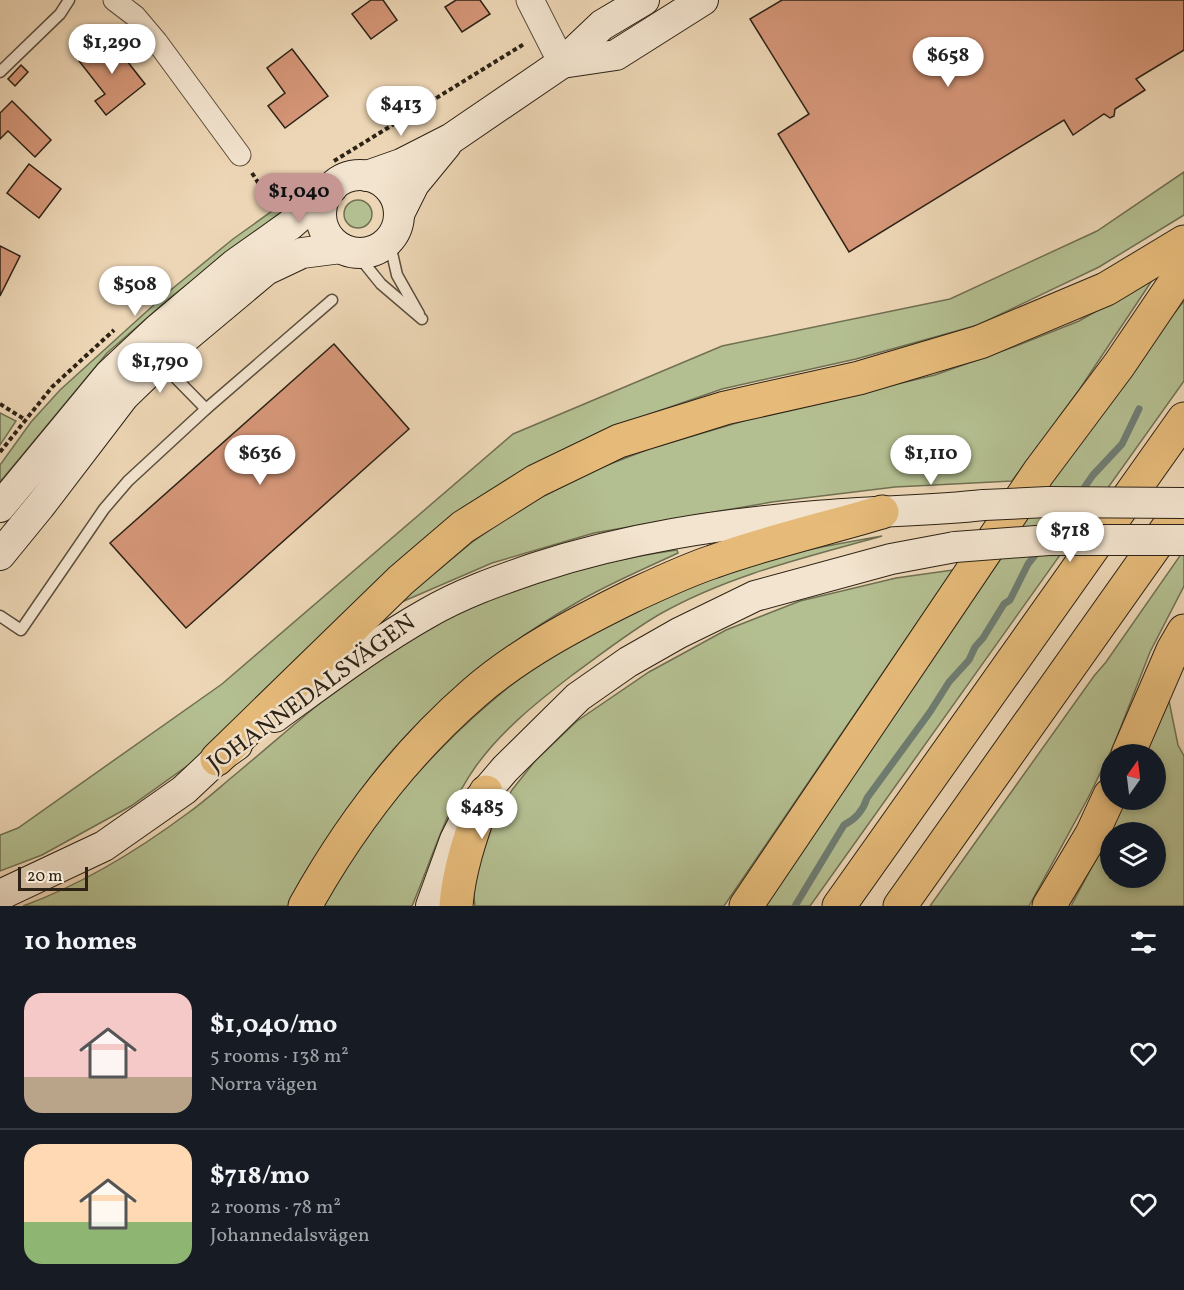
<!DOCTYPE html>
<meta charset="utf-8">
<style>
:root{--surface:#171b24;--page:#242831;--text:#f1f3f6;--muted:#9ea1a6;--line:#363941;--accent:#c59692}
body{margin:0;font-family:Vollkorn,serif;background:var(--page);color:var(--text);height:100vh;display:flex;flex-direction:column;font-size:22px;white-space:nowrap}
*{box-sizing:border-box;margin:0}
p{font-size:20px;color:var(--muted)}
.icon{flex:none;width:33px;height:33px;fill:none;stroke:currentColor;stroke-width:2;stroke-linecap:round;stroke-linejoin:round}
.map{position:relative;height:906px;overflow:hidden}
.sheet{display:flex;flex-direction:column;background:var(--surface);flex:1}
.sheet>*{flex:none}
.needle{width:39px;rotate:14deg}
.controls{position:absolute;left:1100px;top:744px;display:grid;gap:12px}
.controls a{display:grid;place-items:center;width:66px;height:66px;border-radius:50%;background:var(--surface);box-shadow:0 3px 9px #0003;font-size:30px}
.scale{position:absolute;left:18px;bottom:15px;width:70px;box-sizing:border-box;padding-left:6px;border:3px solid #2c2215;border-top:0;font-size:16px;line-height:21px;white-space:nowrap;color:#2c2215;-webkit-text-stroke:4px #f3e4cf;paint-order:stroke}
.price{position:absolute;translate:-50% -51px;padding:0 14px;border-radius:21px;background:#fff;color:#222;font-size:20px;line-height:39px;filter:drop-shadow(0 2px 3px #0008)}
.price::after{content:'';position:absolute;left:50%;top:36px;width:18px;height:14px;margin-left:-9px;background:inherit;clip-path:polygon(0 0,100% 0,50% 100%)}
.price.current{background:var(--accent);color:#111}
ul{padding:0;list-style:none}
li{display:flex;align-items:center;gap:18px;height:150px;padding:0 24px}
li+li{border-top:2px solid var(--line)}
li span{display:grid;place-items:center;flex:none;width:168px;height:120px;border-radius:18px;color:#555}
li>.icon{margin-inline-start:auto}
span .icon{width:72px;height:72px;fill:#fffc;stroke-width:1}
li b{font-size:26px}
h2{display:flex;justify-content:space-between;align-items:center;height:72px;padding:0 24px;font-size:26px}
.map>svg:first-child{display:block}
.green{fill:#b4bf91;stroke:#707053;stroke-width:1.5}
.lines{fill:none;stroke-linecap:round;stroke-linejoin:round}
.stream{stroke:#6e7d73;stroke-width:7}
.building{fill:#d59678;stroke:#2c2215;stroke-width:1.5}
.service-casing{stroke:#5c4f3d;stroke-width:13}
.minor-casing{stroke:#5c4f3d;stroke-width:23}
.tertiary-casing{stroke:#5c4f3d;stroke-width:29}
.secondary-casing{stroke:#2c2215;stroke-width:32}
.motorway-casing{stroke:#2c2215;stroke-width:35}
.path{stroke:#2c2215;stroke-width:4;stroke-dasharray:4.5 3;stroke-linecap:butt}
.service{stroke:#f3e4cf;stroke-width:10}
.minor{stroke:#f3e4cf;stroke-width:21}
.tertiary{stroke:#f3e4cf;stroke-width:27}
.secondary{stroke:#f3e4cf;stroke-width:30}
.motorway{stroke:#e6bb7a;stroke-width:33}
.secondary-bridge-casing{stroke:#2c2215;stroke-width:32;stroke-linecap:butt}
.secondary-bridge{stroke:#f3e4cf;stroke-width:30}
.labels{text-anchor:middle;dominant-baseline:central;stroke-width:5;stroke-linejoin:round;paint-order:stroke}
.street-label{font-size:24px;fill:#2c2215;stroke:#f3e4cf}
</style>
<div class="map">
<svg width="1184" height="906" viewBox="0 0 1184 906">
<rect width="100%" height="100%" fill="#edd6b5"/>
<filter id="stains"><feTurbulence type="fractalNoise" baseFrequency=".00333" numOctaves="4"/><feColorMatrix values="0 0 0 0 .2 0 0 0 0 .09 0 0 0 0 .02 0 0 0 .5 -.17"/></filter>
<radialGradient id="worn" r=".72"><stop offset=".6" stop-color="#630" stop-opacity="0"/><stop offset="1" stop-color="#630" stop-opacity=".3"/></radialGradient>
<g class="green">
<polygon points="1184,172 1184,215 1099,267 978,325 856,359 722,389 610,428 197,759 131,806 42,855 0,871 0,835 18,828 222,684 513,434 722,346 950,299 1097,231"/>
<circle cx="358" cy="214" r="14"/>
<polygon points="288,202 293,203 171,297 107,353 0,482 0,465 31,422 60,390 167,293 233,239 282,204"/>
<polygon points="1153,279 1079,390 1012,481 895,487 772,502 594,533 492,563 397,604 471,543 524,506 597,469 649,449 750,419 935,375 1016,346 1079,321"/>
<polygon points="1184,301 1184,381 810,906 760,906 1128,371"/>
<polygon points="0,413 16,421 0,445"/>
<path d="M 882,536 C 807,557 729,575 660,614 C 629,632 600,655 571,676 C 536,703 502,730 476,766 C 446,808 432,859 412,906 L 321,906 C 385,794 480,697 590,630 C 611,618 635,610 656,600 C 675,591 695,581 714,574 C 769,556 825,546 882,536 Z"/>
<path d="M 677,550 L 678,553 C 644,569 608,584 576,603 C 503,645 434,700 380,765 C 345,808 318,858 289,906 L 23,906 C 83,884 137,851 188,813 C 205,801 221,786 237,773 C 280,737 322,700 366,666 C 449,604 576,564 677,550 Z"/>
<polygon points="1184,550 1184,586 1150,652 1113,747 1088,798 1029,906 930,906 1094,676 1106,662"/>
<polygon points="953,570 724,906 475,906 473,888 487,835 512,790 535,761 577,721 649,672 726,630 800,601 896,578"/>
<polygon points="1169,701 1178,745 1184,756 1184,906 1071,906 1110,833 1110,878 1155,878 1155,832 1110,832 1125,800 1155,800 1155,754 1145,754"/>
</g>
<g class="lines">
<g class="stream">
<polyline points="1079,495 1093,475 1122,444 1139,409"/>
<polyline points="1052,531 1067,511"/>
<path d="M 795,906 L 844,825 C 856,819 863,811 867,798 L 930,712 L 949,682 L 969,660 L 975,647 L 983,638 L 1004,604 L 1010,600 L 1028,564 L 1039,550"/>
</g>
</g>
<g class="building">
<polygon points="371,0 383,0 397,20 371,39 352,14"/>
<polygon points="456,0 480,0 490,14 462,32 445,7"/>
<polygon points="782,0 1184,0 1184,50 1136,79 1145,90 1115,109 1114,116 1110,118 1104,114 1073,135 1064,120 849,252 778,134 809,114 750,19"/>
<polygon points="109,38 145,84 106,115 95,101 105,94 79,61"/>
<polygon points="292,49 328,96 285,128 268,106 285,93 267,68"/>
<polygon points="21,65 28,72 15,86 8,79"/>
<polygon points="12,101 51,140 35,157 8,131 0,139 0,113"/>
<polygon points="29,164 61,189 39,218 7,193"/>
<polygon points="0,246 20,256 0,296"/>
<polygon points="334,344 409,429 186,628 110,543"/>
</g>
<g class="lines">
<g class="service-casing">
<g id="service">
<polyline points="0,72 60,14 69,0"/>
<polyline points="389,240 397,275 419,314"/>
<polyline points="356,253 381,284 422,319"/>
<polyline points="160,362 206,409"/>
<polyline points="0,616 21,630 104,509 128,481 206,409 332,300"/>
</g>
</g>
<g class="minor-casing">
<polyline id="minor" points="114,0 135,16 157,42 240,155"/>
</g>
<g class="tertiary-casing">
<polyline id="tertiary" points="530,0 562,63"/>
</g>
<g class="secondary-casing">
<g id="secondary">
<polyline points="562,63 616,55 703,0"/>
<circle cx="360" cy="214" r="39"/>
<polyline points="367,176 401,164 452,138 562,63 602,25 644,0"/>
<polyline points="399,214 414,184 446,145"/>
<polyline points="0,507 109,375 158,329 235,264 290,225 332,188"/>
<polyline points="0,555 40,506 124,396 180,342 266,270 302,253 341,248"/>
<path d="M 275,717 C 325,681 373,644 426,614 C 460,594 497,581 535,568 C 626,538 720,524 816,516 C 872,511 928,511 984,505"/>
<polyline points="0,895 104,846 184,790 217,759 237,745"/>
<polyline points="431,906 455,840 470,810 505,769 578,697 628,662 679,633 755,596 891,559 955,547"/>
</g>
</g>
<g class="motorway-casing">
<g id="motorway">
<polyline points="1128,754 1173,650 1184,631"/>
<polyline points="217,759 401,580 463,527 536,481 619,441 725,408 859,378 980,342 1106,289 1184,242"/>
<path d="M 305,906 C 349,827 405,753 474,693 C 520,653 577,623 632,596 C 658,584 685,571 712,562 C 767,542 825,529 882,512"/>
<path d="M 456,906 C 459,866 473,830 486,792"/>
<polyline points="746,906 1039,472 1119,365 1184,269"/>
<polyline points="839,906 1184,419"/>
<polyline points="900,906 1184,505"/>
<polyline points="1049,906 1092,834 1110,795"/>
</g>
</g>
<g class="path">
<polyline points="334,161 524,44"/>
<polyline points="252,173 272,204"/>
<polyline points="0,404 24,419"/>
<polyline points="0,452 52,387 114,330"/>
</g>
<use href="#service" class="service"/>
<use href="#minor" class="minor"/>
<use href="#tertiary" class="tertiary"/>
<use href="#secondary" class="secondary"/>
<use href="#motorway" class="motorway"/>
<g class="secondary-bridge-casing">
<g id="secondary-bridge">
<polyline points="984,505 1048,502 1184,503"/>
<polyline points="955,547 1049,540 1184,540"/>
</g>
</g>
<use href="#secondary-bridge" class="secondary-bridge"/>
</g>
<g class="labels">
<g class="street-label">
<text transform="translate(312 694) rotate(-36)">JOHANNEDALSVÄGEN</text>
</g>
</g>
<rect width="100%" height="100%" filter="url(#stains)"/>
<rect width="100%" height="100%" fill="url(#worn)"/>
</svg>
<div class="controls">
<a><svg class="needle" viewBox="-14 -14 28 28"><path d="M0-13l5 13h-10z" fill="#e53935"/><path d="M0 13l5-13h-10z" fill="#9ea1a6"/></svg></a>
<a><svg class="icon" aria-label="layers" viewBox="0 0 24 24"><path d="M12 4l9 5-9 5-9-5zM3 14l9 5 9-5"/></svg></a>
</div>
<div class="scale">20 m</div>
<b class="price" style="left:112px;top:75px">$1,290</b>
<b class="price" style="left:948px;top:88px">$658</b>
<b class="price" style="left:401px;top:137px">$413</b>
<b class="price current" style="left:299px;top:224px">$1,040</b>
<b class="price" style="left:135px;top:317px">$508</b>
<b class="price" style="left:160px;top:394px">$1,790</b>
<b class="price" style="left:260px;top:486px">$636</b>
<b class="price" style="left:931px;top:486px">$1,110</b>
<b class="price" style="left:1070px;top:563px">$718</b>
<b class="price" style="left:482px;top:840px">$485</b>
</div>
<section class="sheet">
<h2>10 homes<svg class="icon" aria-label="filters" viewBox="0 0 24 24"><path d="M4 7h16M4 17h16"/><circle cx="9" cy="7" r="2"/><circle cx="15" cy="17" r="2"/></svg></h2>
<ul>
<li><span style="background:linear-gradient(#f6c9c9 70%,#b9a48a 0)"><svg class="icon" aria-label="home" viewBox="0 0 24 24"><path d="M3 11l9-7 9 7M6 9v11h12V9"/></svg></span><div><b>$1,040/mo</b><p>5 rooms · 138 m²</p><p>Norra vägen</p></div><svg class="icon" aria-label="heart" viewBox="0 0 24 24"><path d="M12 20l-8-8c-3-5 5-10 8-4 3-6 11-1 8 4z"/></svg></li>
<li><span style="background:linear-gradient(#ffd9b3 65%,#8fb573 0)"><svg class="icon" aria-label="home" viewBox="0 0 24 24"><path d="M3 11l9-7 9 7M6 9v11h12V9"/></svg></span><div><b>$718/mo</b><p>2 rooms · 78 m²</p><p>Johannedalsvägen</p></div><svg class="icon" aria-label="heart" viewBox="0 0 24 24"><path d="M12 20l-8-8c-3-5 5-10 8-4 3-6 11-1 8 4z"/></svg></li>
</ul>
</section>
